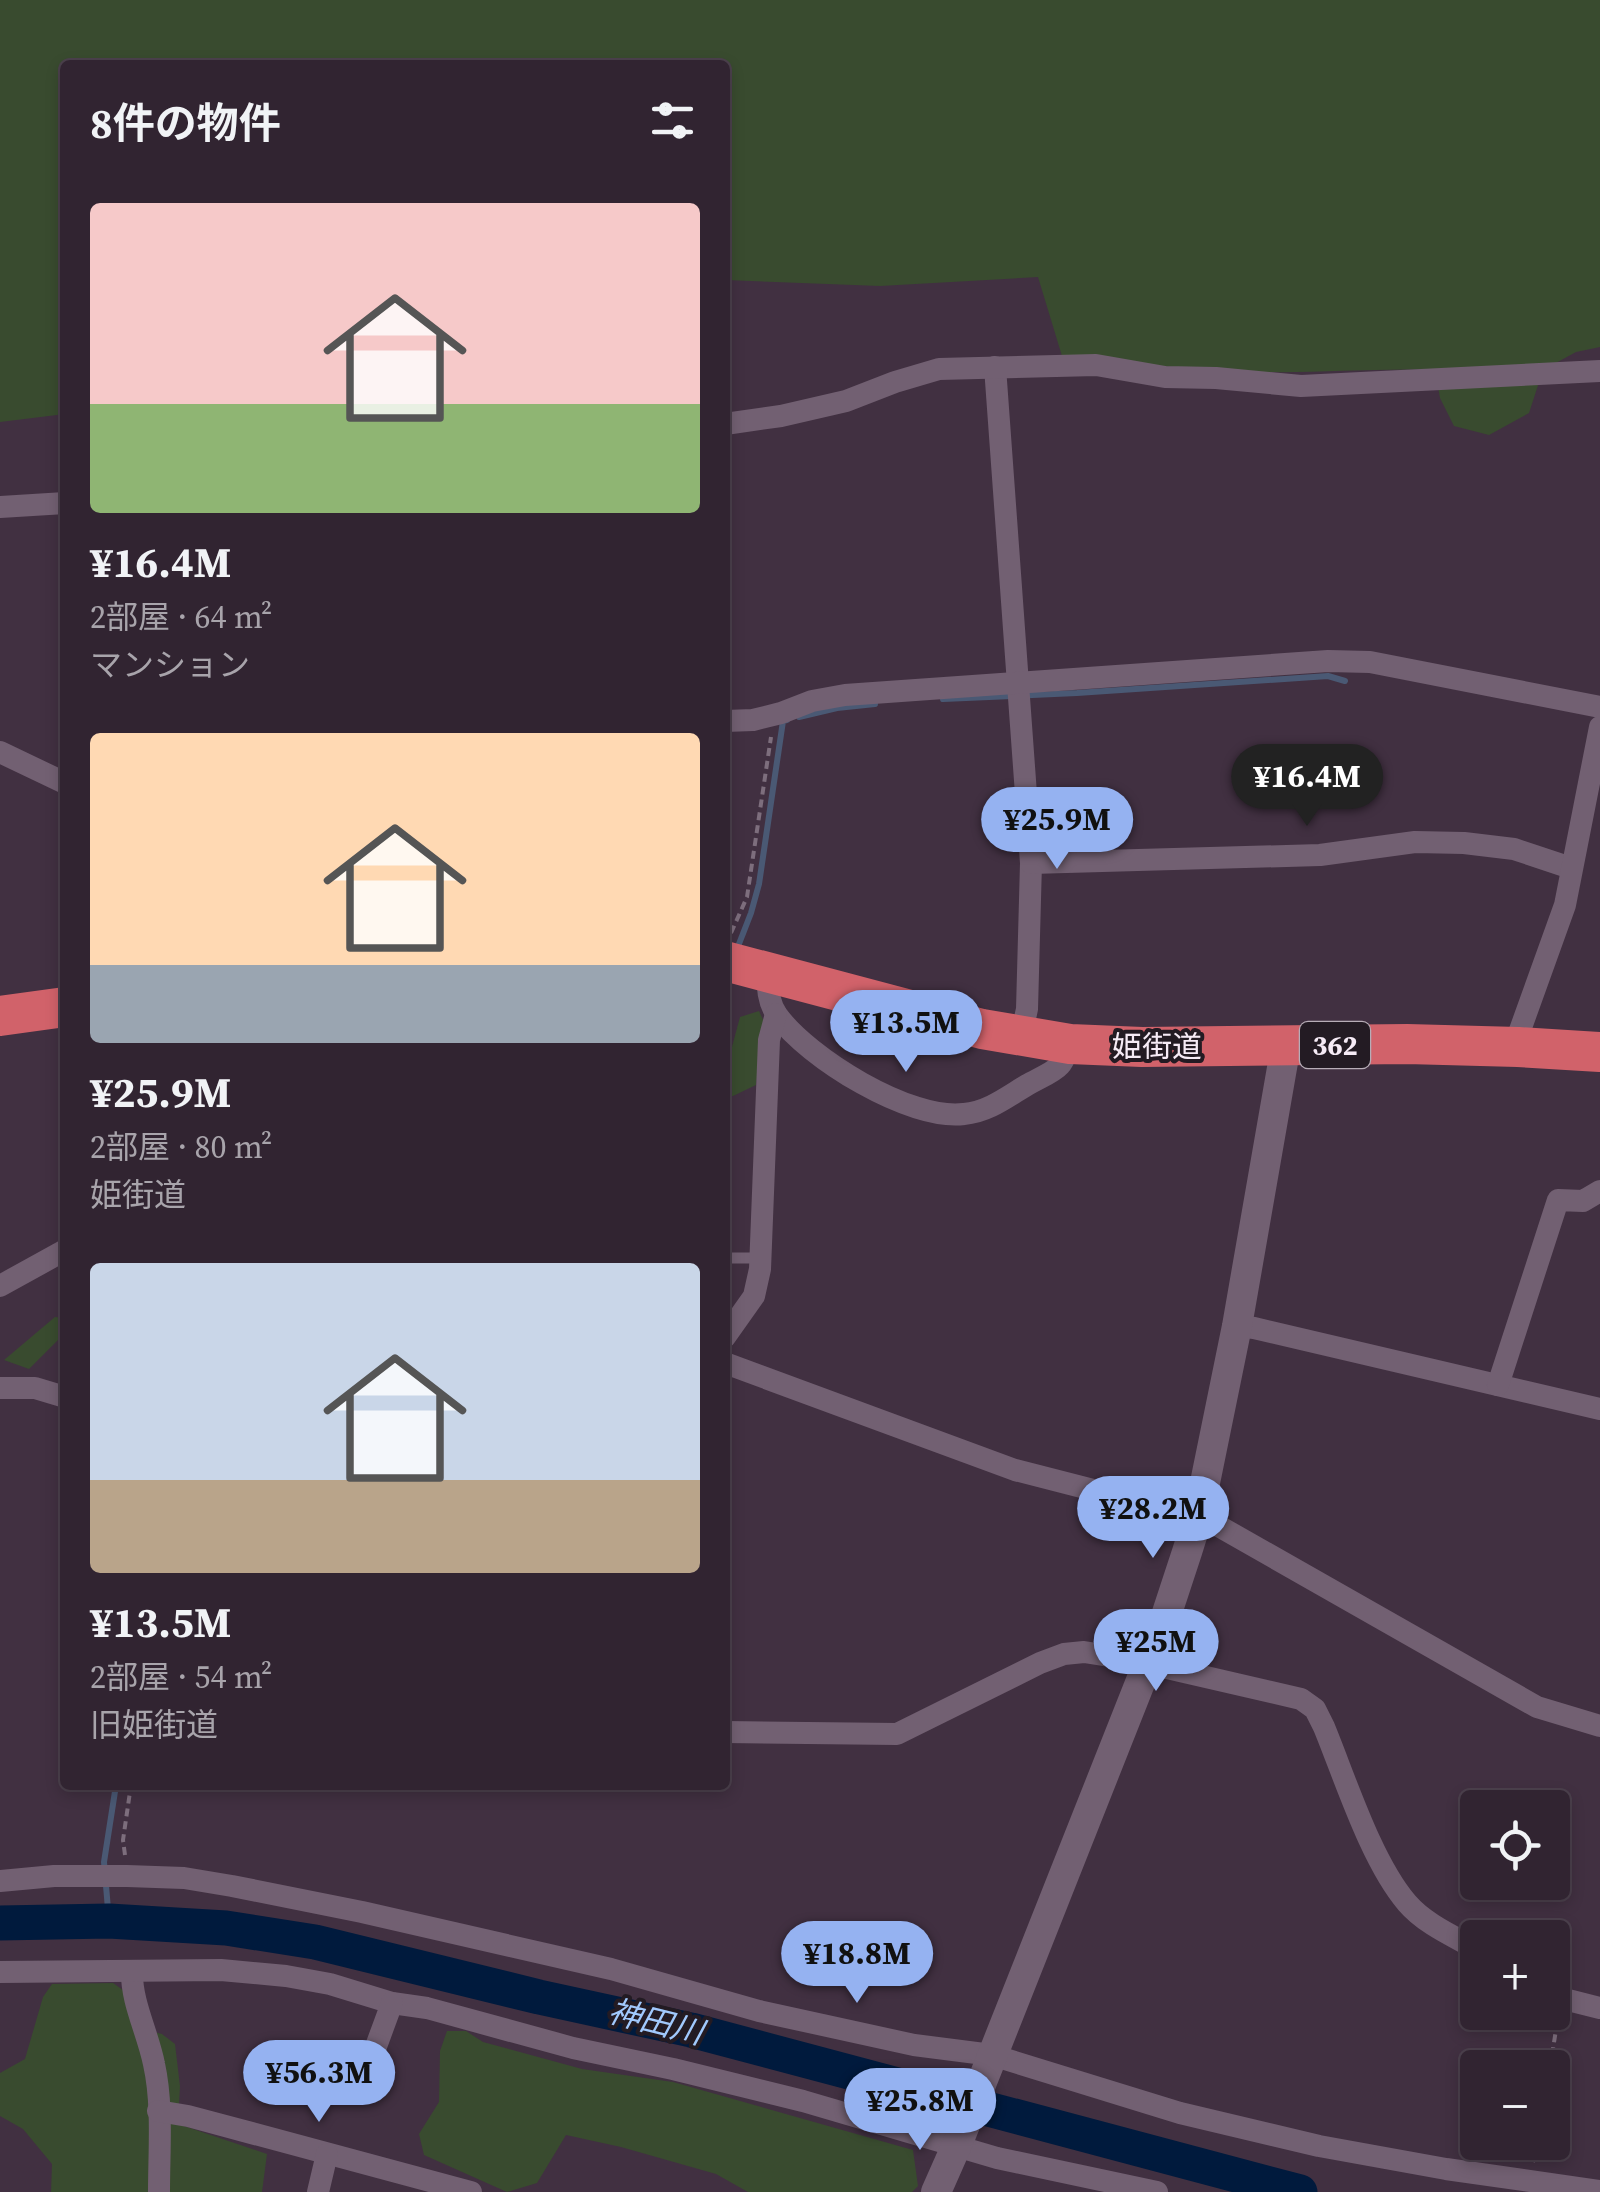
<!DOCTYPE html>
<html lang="ja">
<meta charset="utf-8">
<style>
:root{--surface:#312431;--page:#3d303d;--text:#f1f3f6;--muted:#a8a4ab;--line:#4c414d;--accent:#95b2f1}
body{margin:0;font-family:"Source Serif 4","Noto Sans JP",serif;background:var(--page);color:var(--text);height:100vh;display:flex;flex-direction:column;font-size:38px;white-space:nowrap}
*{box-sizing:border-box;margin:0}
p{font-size:32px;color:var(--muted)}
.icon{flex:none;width:55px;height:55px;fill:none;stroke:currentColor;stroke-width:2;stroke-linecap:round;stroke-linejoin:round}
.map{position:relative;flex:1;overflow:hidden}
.details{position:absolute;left:60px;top:60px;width:670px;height:1730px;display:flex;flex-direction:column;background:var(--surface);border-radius:10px;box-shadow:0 5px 15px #0003,0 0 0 2px var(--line)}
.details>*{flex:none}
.controls{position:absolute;left:1460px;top:1790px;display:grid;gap:20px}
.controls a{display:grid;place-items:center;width:110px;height:110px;border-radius:10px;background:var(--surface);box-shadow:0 5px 15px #0003,0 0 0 2px var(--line);font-size:50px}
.price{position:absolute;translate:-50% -85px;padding:0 22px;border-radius:35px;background:var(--accent);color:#111;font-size:32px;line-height:65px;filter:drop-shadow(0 2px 5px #0008)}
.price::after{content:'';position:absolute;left:50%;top:60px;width:30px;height:22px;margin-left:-15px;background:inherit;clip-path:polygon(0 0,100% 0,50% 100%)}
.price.selected{background:#222;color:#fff}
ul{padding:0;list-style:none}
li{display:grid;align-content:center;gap:20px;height:530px;padding:0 30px}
li span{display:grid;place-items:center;height:310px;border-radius:10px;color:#555}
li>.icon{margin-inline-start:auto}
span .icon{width:180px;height:180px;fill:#fffc;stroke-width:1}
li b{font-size:42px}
h2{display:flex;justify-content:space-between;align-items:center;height:120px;padding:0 30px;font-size:42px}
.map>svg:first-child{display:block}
.green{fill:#394b2f}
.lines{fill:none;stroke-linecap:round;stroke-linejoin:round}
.stream{stroke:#4a5974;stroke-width:6}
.river{stroke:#001a3d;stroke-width:35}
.path{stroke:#7d6e7d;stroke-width:4;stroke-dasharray:8 5;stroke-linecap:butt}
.lane{stroke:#726072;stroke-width:11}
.street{stroke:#726072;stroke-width:22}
.secondary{stroke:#726072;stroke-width:30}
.highway{stroke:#d1626a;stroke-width:40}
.labels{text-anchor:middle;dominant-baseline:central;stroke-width:8;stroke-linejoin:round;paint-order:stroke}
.shield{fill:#231b23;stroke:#b7adb7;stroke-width:2.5}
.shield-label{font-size:28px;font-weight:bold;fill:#f6ebf6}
.street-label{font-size:30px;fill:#f6ebf6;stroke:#231b23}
.water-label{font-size:32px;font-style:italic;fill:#a1c9fd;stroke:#231b23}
</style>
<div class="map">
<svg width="1600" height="2192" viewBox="0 0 1600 2192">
<rect width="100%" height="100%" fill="#413041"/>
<g class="green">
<path d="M 0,0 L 1600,0 L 1600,347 L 1576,352 L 1543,370 L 1529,413 L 1489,435 L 1454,426 L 1440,398 L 1435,370 C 1378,368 1321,373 1264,372 C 1196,371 1129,363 1062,356 L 1038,277 L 880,286 L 725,280 L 725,65 L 65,65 L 65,414 L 0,422 Z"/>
<polygon points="759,1011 765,1024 756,1085 733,1096 725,1097 725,1073 740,1017"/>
<polygon points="55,1317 65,1318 65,1333 29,1369 4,1360"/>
<polygon points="113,1983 123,1990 134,2027 162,2034 175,2044 180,2086 178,2124 267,2154 262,2192 51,2192 52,2164 23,2129 0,2116 0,2073 25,2059 43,1997 52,1984"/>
<polygon points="447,2031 466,2031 483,2042 582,2069 673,2082 913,2150 918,2186 912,2192 748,2192 716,2174 621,2147 566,2135 537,2183 507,2192 424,2155 419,2134 439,2102 440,2051"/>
</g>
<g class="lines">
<g class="stream">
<polyline points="943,699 1077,693 1328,676 1345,681"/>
<polyline points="799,717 837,708 875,704"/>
<polyline points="737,949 751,913 759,884 783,721 787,720"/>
<polyline points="725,992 729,976"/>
<polyline points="109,1921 104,1862 116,1785"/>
</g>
<polyline class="river" points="0,1923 109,1921 226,1928 315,1942 539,1997 691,2030 1300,2192"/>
<g class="path">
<polyline points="731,933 747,897 771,737"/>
<polyline points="125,1855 123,1840 131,1785"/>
<polyline points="1550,2068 1558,2017"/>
<polyline points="1533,2162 1537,2142"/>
</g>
<polyline class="lane" points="725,1258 761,1258"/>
<g class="street">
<polyline points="995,367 1031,863 1027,1009 1021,1037"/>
<polyline points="725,424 781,416 846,401 895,382 939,369 1096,365 1165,377 1216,378 1301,386 1600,371"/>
<polyline points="0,507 65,503"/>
<polyline points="725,721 753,720 781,713 812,701 845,695 1328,661 1370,662 1600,707"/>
<polyline points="0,752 65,783"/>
<polyline points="1031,863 1320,855 1415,842 1464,843 1514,849 1571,868"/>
<path d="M 768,971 C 767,987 768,1002 777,1015 C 808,1058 910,1121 964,1114 C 988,1112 1007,1097 1027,1085 C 1037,1079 1053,1073 1060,1065 C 1065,1060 1067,1050 1070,1044"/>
<polyline points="1518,1047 1519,1033 1565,905 1600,727"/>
<polyline points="0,1286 65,1250"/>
<polyline points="1237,1326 1254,1328 1600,1409"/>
<polyline points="725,1337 754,1296 760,1269 769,1040 776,1014"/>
<polyline points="725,1363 1015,1470 1198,1517 1215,1524 1537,1707 1600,1726"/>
<polyline points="1498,1385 1558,1200 1583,1201 1600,1191"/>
<polyline points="0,1388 35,1388 65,1397"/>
<path d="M 725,1732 L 897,1734 L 1040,1663 L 1064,1654 L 1084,1652 L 1128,1659 L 1301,1699 L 1315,1709 L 1324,1727 C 1345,1778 1371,1861 1407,1903 C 1425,1924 1453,1936 1478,1950"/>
<polyline points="0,1881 54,1876 127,1876 184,1878 232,1886 362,1912 611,1969 759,2011 914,2045 992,2055 1180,2113 1319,2146 1446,2169 1600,2191"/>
<path d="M 132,1971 C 131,2002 148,2033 154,2064 C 163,2105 159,2150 159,2192"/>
<polyline points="0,1972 221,1970 286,1976 330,1984 392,2003 427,2008 573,2048 673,2069 803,2101 997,2158 1157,2192"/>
<polyline points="1552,1992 1564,1999 1600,2008"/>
<polyline points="360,2090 392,2003"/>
<polyline points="158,2111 188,2116 471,2192"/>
<polyline points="318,2192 327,2154"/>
</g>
<polyline class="secondary" points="936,2192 959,2140 1163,1625 1187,1552 1198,1517 1237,1326 1286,1045"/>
<g class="highway">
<polyline points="725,961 982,1029 1070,1044 1142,1047 1407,1044 1518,1047 1600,1052"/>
<polyline points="0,1016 65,1007"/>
</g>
</g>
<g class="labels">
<rect class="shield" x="1300" y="1022" width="70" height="46" rx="8"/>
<g class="shield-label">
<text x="1335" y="1045">362</text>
</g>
<g class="street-label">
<text x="1157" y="1046">姫街道</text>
</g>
<g class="water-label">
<text transform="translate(656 2022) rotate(14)">神田川</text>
</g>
</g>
</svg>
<div class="controls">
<a><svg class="icon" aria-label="locate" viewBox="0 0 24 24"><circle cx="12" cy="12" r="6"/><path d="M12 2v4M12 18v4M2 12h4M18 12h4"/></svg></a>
<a>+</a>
<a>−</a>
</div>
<b class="price selected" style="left:1307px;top:829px">¥16.4M</b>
<b class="price" style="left:1057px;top:872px">¥25.9M</b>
<b class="price" style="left:906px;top:1075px">¥13.5M</b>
<b class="price" style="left:1153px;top:1561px">¥28.2M</b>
<b class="price" style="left:1156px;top:1694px">¥25M</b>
<b class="price" style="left:857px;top:2006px">¥18.8M</b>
<b class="price" style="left:319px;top:2125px">¥56.3M</b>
<b class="price" style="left:920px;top:2153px">¥25.8M</b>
<section class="details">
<h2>8件の物件<svg class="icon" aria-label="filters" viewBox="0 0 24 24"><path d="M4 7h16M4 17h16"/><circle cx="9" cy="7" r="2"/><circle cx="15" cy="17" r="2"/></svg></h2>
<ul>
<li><span style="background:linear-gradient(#f6c9c9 65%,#8fb573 0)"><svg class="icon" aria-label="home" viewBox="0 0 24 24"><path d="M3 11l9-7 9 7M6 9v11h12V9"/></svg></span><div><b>¥16.4M</b><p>2部屋 · 64 m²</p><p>マンション</p></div></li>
<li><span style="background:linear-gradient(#ffd9b3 75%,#9aa5b1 0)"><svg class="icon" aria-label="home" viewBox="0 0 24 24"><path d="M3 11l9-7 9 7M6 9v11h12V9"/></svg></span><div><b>¥25.9M</b><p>2部屋 · 80 m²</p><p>姫街道</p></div></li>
<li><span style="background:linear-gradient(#c9d6e8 70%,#b9a48a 0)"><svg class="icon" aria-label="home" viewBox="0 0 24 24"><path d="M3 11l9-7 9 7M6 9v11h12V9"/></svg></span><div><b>¥13.5M</b><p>2部屋 · 54 m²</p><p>旧姫街道</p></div></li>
</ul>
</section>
</div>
